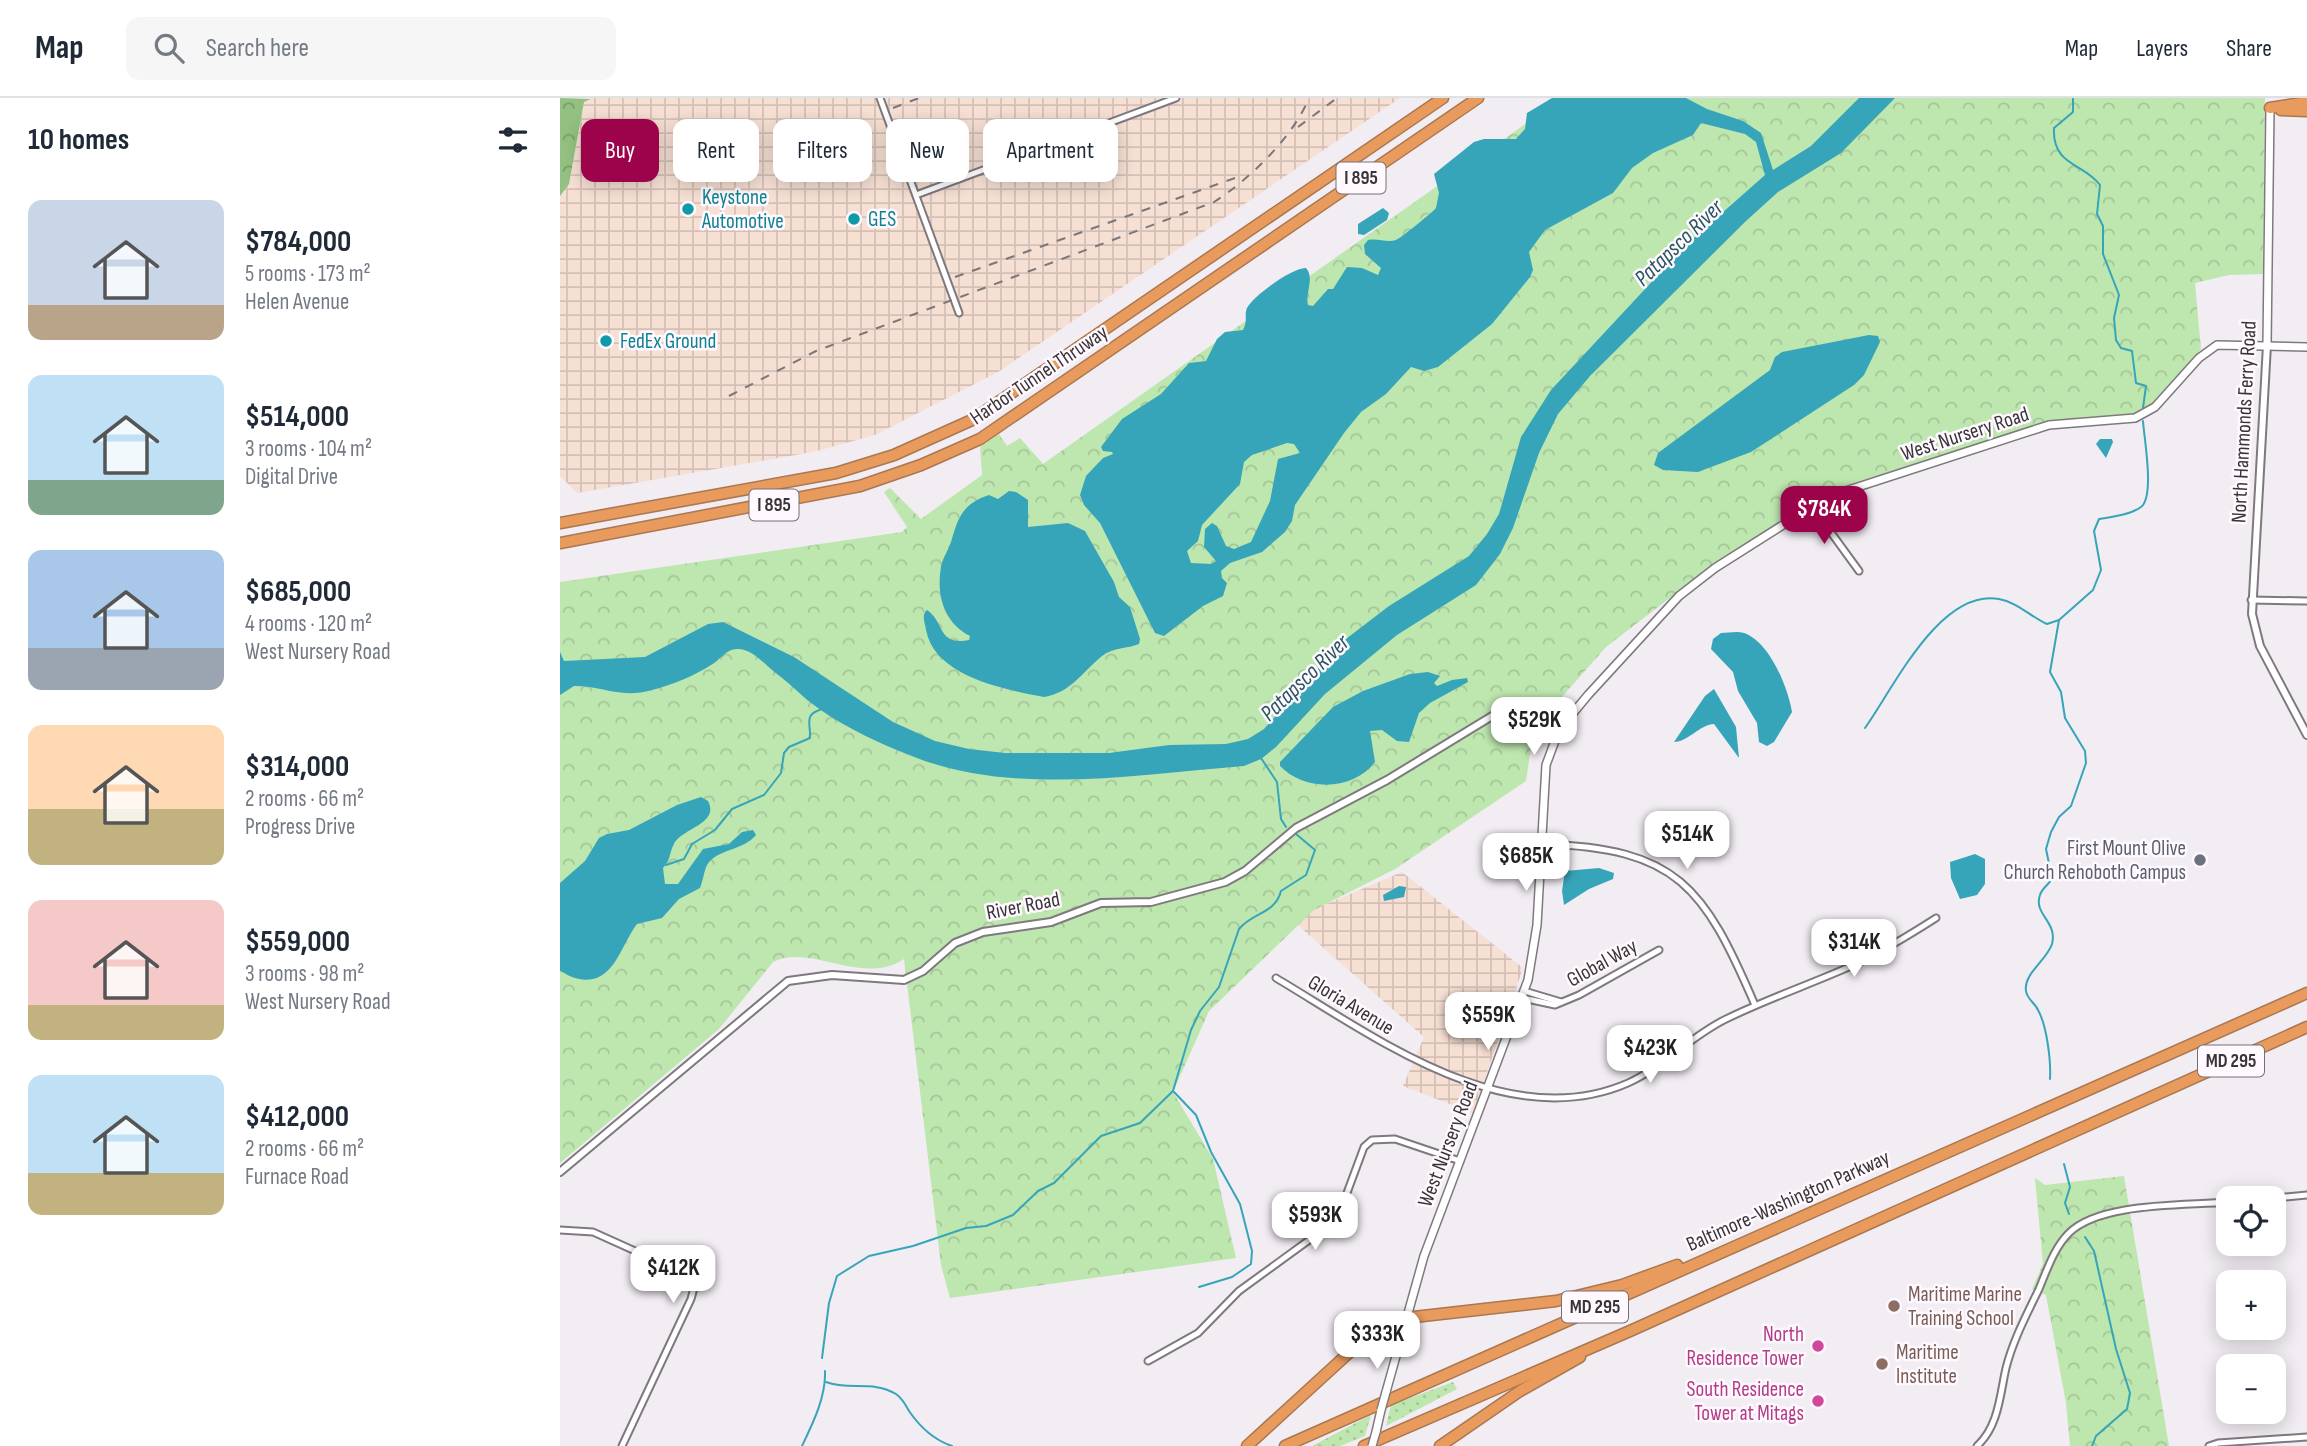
<!DOCTYPE html>
<meta charset="utf-8">
<style>
:root{--surface:#fff;--page:#f6f6f7;--text:#1f2937;--muted:#747a83;--line:#e0e1e3;--accent:#9d034b}
body{margin:0;font-family:"Sofia Sans Condensed",sans-serif;background:var(--page);color:var(--text);height:100vh;display:flex;flex-direction:column;font-size:26px;white-space:nowrap}
*{box-sizing:border-box;margin:0}
p{font-size:23px;color:var(--muted)}
.icon{flex:none;width:38px;height:38px;fill:none;stroke:currentColor;stroke-width:2;stroke-linecap:round;stroke-linejoin:round}
.map{position:relative;flex:1;overflow:hidden}
.details{display:flex;flex-direction:column;background:var(--surface);width:560px}
.details>*{flex:none}
.guide{position:absolute;left:21px;top:21px;width:665px;height:63px;display:flex;gap:14px}
.buttons{position:absolute;left:1656px;top:1088px;display:grid;gap:14px}
.buttons a{display:grid;place-items:center;width:70px;height:70px;border-radius:14px;background:var(--surface);box-shadow:0 4px 18px #0003;font-size:35px}
.price{position:absolute;translate:-50% -60px;padding:0 16px;border-radius:14px;background:#fff;color:#222;font-size:23px;line-height:46px;filter:drop-shadow(0 2px 4px #0008)}
.price::after{content:'';position:absolute;left:50%;top:42px;width:21px;height:16px;margin-left:-10px;background:inherit;clip-path:polygon(0 0,100% 0,50% 100%)}
.price.on{background:var(--accent);color:#fff}
ul{padding:0;list-style:none}
li{display:flex;align-items:center;gap:21px;height:175px;padding:0 28px}
li span{display:grid;place-items:center;flex:none;width:196px;height:140px;border-radius:14px;color:#555}
li>.icon{margin-inline-start:auto}
span .icon{width:84px;height:84px;fill:#fffc;stroke-width:1}
li b{font-size:30px}
h2{display:flex;justify-content:space-between;align-items:center;height:84px;padding:0 28px;font-size:30px}
.chip{padding:0 24px;border-radius:14px;background:var(--surface);box-shadow:0 4px 18px #0003;font-size:24px;line-height:63px}
.chip.on{background:var(--accent);color:#fff}
header{display:flex;align-items:center;gap:42px;box-sizing:border-box;height:98px;padding:0 35px;background:var(--surface);border-bottom:2px solid var(--line)}
header strong{font-size:33px}
nav{display:flex;gap:38px;margin-inline-start:auto;font-size:24px}
.search{width:490px;height:63px;background:var(--page);display:flex;align-items:center;gap:18px;box-sizing:border-box;padding:0 24px;border-radius:14px;color:var(--muted);font-size:26px}
main{display:flex;flex:1;min-height:0}
.map>svg:first-child{display:block}
.industrial{fill:url(#industrial-grid)}
.grass{fill:url(#grass-dots)}
.forest{fill:url(#forest-crowns)}
.park{fill:url(#park-crowns)}
.water{fill:#36a5b9;fill-rule:evenodd}
.lines{fill:none;stroke-linecap:round;stroke-linejoin:round}
.stream{stroke:#36a5b9;stroke-width:2}
.minor-casing{stroke:#7f797f;stroke-width:9}
.tertiary-casing{stroke:#7f797f;stroke-width:10}
.secondary-casing{stroke:#7f797f;stroke-width:10}
.motorway-casing{stroke:#aa7750;stroke-width:13}
.minor{stroke:#fff;stroke-width:5}
.tertiary{stroke:#fff;stroke-width:6}
.secondary{stroke:#fff;stroke-width:7}
.motorway{stroke:#e89b5d;stroke-width:10}
.rail{stroke:#7a777a;stroke-width:2;stroke-dasharray:9 9;stroke-linecap:butt}
.secondary-bridge-casing{stroke:#7f797f;stroke-width:10;stroke-linecap:butt}
.secondary-bridge{stroke:#fff;stroke-width:7}
.culture-dot{fill:#0f9aa8;stroke:#fff9ff;stroke-width:2.5}
.worship-dot{fill:#6b7280;stroke:#fff9ff;stroke-width:2.5}
.education-dot{fill:#8d6e63;stroke:#fff9ff;stroke-width:2.5}
.hotel-dot{fill:#d1479c;stroke:#fff9ff;stroke-width:2.5}
.labels{text-anchor:middle;dominant-baseline:central;stroke-width:5;stroke-linejoin:round;paint-order:stroke}
.shield{fill:#fff9ff;stroke:#737073;stroke-width:2}
.shield-label{font-size:19px;font-weight:bold;fill:#373537}
.culture-label{font-size:21px;fill:#0d838f;stroke:#fff9ff;text-anchor:start}
.street-label{font-size:21px;fill:#373537;stroke:#fff9ff}
.worship-label{font-size:21px;fill:#5b616d;stroke:#fff9ff;text-anchor:end}
.education-label{font-size:21px;fill:#785e54;stroke:#fff9ff;text-anchor:start}
.hotel-label{font-size:21px;fill:#b23c85;stroke:#fff9ff;text-anchor:end}
.water-label{font-size:23px;font-style:italic;fill:#28565f;stroke:#fff9ff}
</style>
<header>
<strong>Map</strong>
<div class="search"><svg class="icon" aria-label="search" viewBox="0 0 24 24"><circle cx="10" cy="10" r="6"/><path d="M15 15l6 6"/></svg>Search here</div>
<nav><a>Map</a><a>Layers</a><a>Share</a></nav>
</header>
<main>
<section class="details">
<h2>10 homes<svg class="icon" aria-label="filters" viewBox="0 0 24 24"><path d="M4 7h16M4 17h16"/><circle cx="9" cy="7" r="2"/><circle cx="15" cy="17" r="2"/></svg></h2>
<ul>
<li><span style="background:linear-gradient(#c9d6e8 75%,#b9a48a 0)"><svg class="icon" aria-label="home" viewBox="0 0 24 24"><path d="M3 11l9-7 9 7M6 9v11h12V9"/></svg></span><div><b>$784,000</b><p>5 rooms · 173 m²</p><p>Helen Avenue</p></div></li>
<li><span style="background:linear-gradient(#bfe0f5 75%,#7fa58c 0)"><svg class="icon" aria-label="home" viewBox="0 0 24 24"><path d="M3 11l9-7 9 7M6 9v11h12V9"/></svg></span><div><b>$514,000</b><p>3 rooms · 104 m²</p><p>Digital Drive</p></div></li>
<li><span style="background:linear-gradient(#a9c7e8 70%,#9aa5b1 0)"><svg class="icon" aria-label="home" viewBox="0 0 24 24"><path d="M3 11l9-7 9 7M6 9v11h12V9"/></svg></span><div><b>$685,000</b><p>4 rooms · 120 m²</p><p>West Nursery Road</p></div></li>
<li><span style="background:linear-gradient(#ffd9b3 60%,#c2b280 0)"><svg class="icon" aria-label="home" viewBox="0 0 24 24"><path d="M3 11l9-7 9 7M6 9v11h12V9"/></svg></span><div><b>$314,000</b><p>2 rooms · 66 m²</p><p>Progress Drive</p></div></li>
<li><span style="background:linear-gradient(#f6c9c9 75%,#c2b280 0)"><svg class="icon" aria-label="home" viewBox="0 0 24 24"><path d="M3 11l9-7 9 7M6 9v11h12V9"/></svg></span><div><b>$559,000</b><p>3 rooms · 98 m²</p><p>West Nursery Road</p></div></li>
<li><span style="background:linear-gradient(#bfe0f5 70%,#c2b280 0)"><svg class="icon" aria-label="home" viewBox="0 0 24 24"><path d="M3 11l9-7 9 7M6 9v11h12V9"/></svg></span><div><b>$412,000</b><p>2 rooms · 66 m²</p><p>Furnace Road</p></div></li>
</ul>
</section>
<div class="map">
<svg width="1747" height="1348" viewBox="0 0 1747 1348">
<defs>
<pattern id="industrial-grid" width="8" height="8" patternUnits="userSpaceOnUse" patternTransform="scale(1.75)"><rect width="8" height="8" fill="#f6dfd3"/><path d="M0 4h8M4 0v8" fill="none" stroke="#d4c0b6"/></pattern>
<pattern id="grass-dots" width="8" height="8" patternUnits="userSpaceOnUse" patternTransform="scale(1.75)"><rect width="8" height="8" fill="#bee6af"/><path d="M2 2h.1M6 6h.1" fill="none" stroke="#a4c697" stroke-width="1.8" stroke-linecap="round"/></pattern>
<pattern id="forest-crowns" width="20" height="18" patternUnits="userSpaceOnUse" patternTransform="scale(1.75)"><rect width="20" height="18" fill="#93c181"/><path d="M2 6a3 3 0 1 1 6 0M12 15a3 3 0 1 1 6 0" fill="none" stroke="#799e6a"/></pattern>
<pattern id="park-crowns" width="20" height="18" patternUnits="userSpaceOnUse" patternTransform="scale(1.75)"><rect width="20" height="18" fill="#bee6af"/><path d="M2 6a3 3 0 1 1 6 0M12 15a3 3 0 1 1 6 0" fill="none" stroke="#a4c697"/></pattern>
</defs>
<rect width="100%" height="100%" fill="#f2ecf3"/>
<g class="industrial">
<polygon points="31,0 840,0 438,274 315,337 253,354 17,395 0,378 0,98 9,86 24,4"/>
<polygon points="842,774 963,870 913,1015 843,988 864,939 731,821"/>
</g>
<g class="grass">
<polygon points="893,1284 897,1291 826,1328 831,1307"/>
<polygon points="811,1317 805,1338 780,1348 752,1348"/>
</g>
<polygon class="forest" points="0,0 31,1 24,4 9,86 0,98"/>
<g class="park">
<path d="M 1002,0 L 1705,0 L 1703,176 L 1669,177 L 1635,185 L 1641,251 L 1592,306 L 1574,316 L 1487,324 L 1278,390 L 1249,404 L 1154,466 L 1046,549 L 1001,600 L 972,643 L 966,683 L 835,771 L 754,812 L 649,913 L 613,994 L 653,1061 L 676,1160 L 390,1200 L 381,1167 L 344,861 C 302,889 251,845 213,864 L 159,931 L 0,1065 L 0,484 L 342,434 L 347,429 L 324,394 L 330,390 L 361,421 L 422,377 L 420,349 L 439,336 L 447,348 L 460,340 L 483,366 Z"/>
<polygon points="1564,1078 1609,1348 1510,1348 1506,1305 1486,1197 1472,1191 1483,1166 1475,1080 1485,1087"/>
</g>
<g class="water">
<path d="M 992,0 L 1126,0 L 1147,11 L 1183,23 L 1201,35 L 1213,72 L 1251,48 L 1299,0 L 1335,0 L 1281,55 L 1218,94 L 1186,123 L 1030,278 L 998,316 L 979,355 L 953,430 L 940,456 L 916,487 L 837,537 L 765,596 L 716,649 L 701,661 L 684,668 C 581,676 455,698 357,660 C 323,647 287,631 258,610 C 243,600 231,586 217,576 C 206,568 192,550 177,551 C 166,551 160,562 151,567 C 134,578 112,587 92,592 C 60,601 44,588 14,588 L 0,597 L 0,554 L 4,563 L 85,559 L 148,526 L 163,524 L 234,559 L 333,624 L 375,643 L 409,651 L 445,655 L 549,655 L 609,647 L 666,646 L 688,641 L 704,631 L 782,544 L 829,508 L 909,458 L 927,436 L 939,416 L 961,339 L 991,292 L 1127,146 L 1205,77 L 1196,44 L 1185,36 L 1141,25 L 1133,37 L 1093,55 L 1072,70 L 1053,95 L 985,132 L 969,154 L 973,172 L 970,179 L 932,226 L 878,269 L 864,273 L 851,269 L 826,296 L 801,314 L 784,335 L 735,407 L 732,423 L 725,434 L 702,454 L 670,465 L 661,473 L 662,480 L 667,485 L 663,498 L 643,508 L 604,538 L 595,535 L 540,425 L 524,407 L 520,397 L 526,378 L 543,360 L 553,356 L 552,354 L 543,353 L 541,349 L 562,321 L 601,296 L 629,265 L 646,263 L 657,241 L 665,234 L 683,232 C 688,223 684,217 687,210 C 693,198 733,169 746,170 C 755,180 745,195 748,207 L 753,208 L 768,191 L 773,191 L 787,169 L 802,170 L 818,177 L 821,170 L 805,156 L 804,147 L 808,142 C 818,140 827,145 836,142 C 841,140 873,114 876,110 L 879,95 L 874,76 L 914,44 L 924,41 L 956,41 L 965,31 L 967,15 ZM 727,345 L 734,346 L 740,355 L 718,361 L 710,403 L 691,444 L 674,451 L 666,448 L 657,428 L 652,425 L 645,431 L 644,449 L 656,463 L 651,466 L 631,465 L 627,453 L 638,443 L 642,427 L 680,386 L 684,364 L 692,357 Z"/>
<polygon points="823,110 829,115 827,122 804,137 798,136 798,126"/>
<polygon points="1309,237 1318,238 1320,244 1304,277 1294,287 1191,354 1138,374 1103,372 1094,367 1098,355 1210,272 1215,259 1222,254"/>
<polygon points="1540,341 1552,341 1553,344 1546,360 1536,346"/>
<path d="M 449,393 L 456,394 L 468,402 L 468,429 L 508,425 L 525,433 L 554,484 L 559,499 L 570,509 L 580,541 L 579,546 C 567,551 554,549 542,558 C 521,575 512,594 484,599 C 444,591 375,579 366,532 C 365,524 361,518 367,512 C 385,524 377,548 409,542 L 410,538 C 384,525 376,497 381,469 C 382,461 388,453 391,444 C 398,420 402,406 429,397 L 438,401 Z"/>
<path d="M 1161,535 C 1168,535 1177,533 1184,535 C 1210,544 1228,590 1232,614 L 1214,644 L 1207,648 L 1199,644 L 1197,625 L 1178,593 L 1173,574 L 1151,551 L 1153,541 Z"/>
<path d="M 868,574 L 880,578 L 874,585 L 877,588 L 892,582 L 907,580 L 908,584 L 870,605 L 859,615 L 849,644 L 837,643 L 822,632 L 810,633 L 815,664 C 793,693 745,694 720,668 L 720,664 L 773,609 L 803,593 L 850,576 Z"/>
<path d="M 1154,591 L 1176,629 L 1179,660 L 1154,626 C 1139,627 1128,644 1114,644 L 1145,598 Z"/>
<path d="M 141,699 L 148,703 C 160,726 122,730 114,746 C 109,755 111,762 103,770 L 105,786 L 118,786 L 143,751 L 169,746 L 182,734 L 193,732 L 196,737 C 183,753 156,751 147,767 C 144,773 143,783 140,790 L 119,801 L 102,820 L 77,826 C 60,848 53,891 15,880 C 10,879 5,875 0,873 L 0,785 L 25,763 L 39,740 L 47,736 L 69,732 L 117,707 Z"/>
<polygon points="1415,756 1425,761 1425,786 1417,797 1400,801 1391,780 1390,764"/>
<polygon points="1039,770 1054,775 1053,781 1029,791 1004,807 1002,793 1005,773"/>
<polygon points="839,788 846,789 844,799 824,803 823,797"/>
</g>
<g class="lines">
<g class="stream">
<path d="M 1513,0 L 1513,14 L 1494,30 C 1492,68 1524,65 1540,87 L 1537,116 L 1543,128 L 1543,156 L 1559,197 L 1554,220 L 1556,242 L 1561,250 L 1572,253 L 1576,285 L 1586,288 L 1583,310"/>
<path d="M 1305,630 C 1333,591 1380,490 1439,501 C 1457,504 1471,519 1487,526 L 1499,522"/>
<polyline points="701,660 717,684 721,721 726,729"/>
<path d="M 106,767 L 124,761 L 132,746 L 155,732 L 172,711 L 204,697 L 221,675 L 224,655 L 229,649 L 250,640 C 251,625 243,617 262,611"/>
<path d="M 1490,981 C 1491,963 1487,928 1478,912 C 1475,905 1467,901 1466,893 C 1463,876 1487,862 1492,846 C 1498,824 1473,816 1480,797 C 1482,790 1489,787 1492,780 L 1486,751 L 1491,734 L 1499,719 L 1511,708 L 1526,665 L 1525,653 L 1505,620 L 1501,594 L 1490,574 L 1499,522 L 1533,492 L 1541,472 L 1534,433 L 1539,421 C 1551,419 1570,417 1581,409 C 1595,398 1584,340 1583,323"/>
<polyline points="614,994 636,1017 651,1054 680,1106 692,1153 691,1166 672,1179 639,1189"/>
<polyline points="1504,1066 1510,1089 1505,1105 1509,1116"/>
<polyline points="1525,1139 1534,1153 1556,1251 1570,1295 1567,1311 1536,1338 1532,1348"/>
<path d="M 262,1260 L 269,1205 L 277,1178 L 309,1158 L 353,1148 L 406,1130 L 426,1128 L 453,1117 L 478,1093 L 494,1085 L 541,1038 L 580,1025 L 613,993 L 631,932 L 640,913 L 659,889 L 679,831 C 693,814 715,816 721,793 L 746,777 L 755,752 L 736,736"/>
<path d="M 266,1284 C 289,1293 313,1282 336,1296 C 343,1301 345,1306 349,1313 C 360,1329 374,1342 392,1348"/>
<path d="M 242,1348 C 253,1325 266,1299 265,1273"/>
</g>
<g class="minor-casing">
<g id="minor">
<polyline points="320,0 399,215"/>
<polyline points="356,97 616,0"/>
<polyline points="1251,407 1299,473"/>
<polyline points="1691,502 1747,503"/>
<path d="M 982,746 C 1118,750 1144,789 1195,907"/>
<path d="M 716,880 C 815,939 947,1038 1068,985 C 1103,969 1131,938 1166,921 C 1209,900 1254,885 1298,865 C 1325,852 1351,836 1376,820"/>
<polyline points="964,893 1001,904"/>
<polyline points="962,900 995,907 1019,897 1099,852"/>
<polyline points="1705,1101 1747,1097"/>
<polyline points="0,1132 33,1134 124,1175 135,1186 131,1201 62,1348"/>
<polyline points="588,1263 638,1235 679,1193 756,1137 781,1111 804,1049 812,1042 835,1041 900,1063"/>
<path d="M 1417,1348 C 1439,1328 1440,1296 1446,1270 C 1453,1242 1467,1216 1479,1191 C 1487,1172 1494,1150 1509,1135 C 1540,1104 1624,1108 1668,1104"/>
<polyline points="1649,1348 1658,1345 1747,1339"/>
</g>
</g>
<g class="tertiary-casing">
<g id="tertiary">
<polyline points="1707,247 1692,516 1700,548 1747,637"/>
<polyline points="0,1074 228,883 272,877 344,882 363,873 395,845 423,834 491,824 541,805 591,804 665,784 685,773 736,730 827,682 942,612 964,610 999,632"/>
</g>
</g>
<g class="secondary-casing">
<g id="secondary">
<polyline points="1707,247 1710,10"/>
<polyline points="826,1294 864,1158 968,882 977,827 986,667 999,632 1028,597 1119,498 1155,470 1267,399 1489,327 1575,320 1595,309 1639,260 1657,247 1747,249"/>
<polyline points="816,1334 821,1312"/>
</g>
</g>
<g class="motorway-casing">
<g id="motorway">
<polyline points="1710,10 1747,4"/>
<polyline points="1721,12 1747,13"/>
<polyline points="0,425 276,375 334,357 412,322 883,0"/>
<polyline points="0,445 300,388 361,367 420,341 918,0"/>
<polyline points="687,1348 803,1242 845,1220 996,1203 1062,1187 1117,1167"/>
<polyline points="725,1348 1747,895"/>
<polyline points="804,1348 1070,1233 1747,929"/>
<polyline points="880,1348 960,1293 1020,1259"/>
</g>
</g>
<use href="#minor" class="minor"/>
<use href="#tertiary" class="tertiary"/>
<use href="#secondary" class="secondary"/>
<use href="#motorway" class="motorway"/>
<g class="rail">
<polyline points="333,10 359,0"/>
<polyline points="738,29 777,0"/>
<polyline points="395,179 678,79"/>
<path d="M 169,298 L 256,253 L 654,104 C 690,81 733,39 749,0"/>
</g>
<g class="secondary-bridge-casing">
<g id="secondary-bridge">
<polyline points="821,1312 826,1294"/>
<polyline points="812,1348 816,1334"/>
</g>
</g>
<use href="#secondary-bridge" class="secondary-bridge"/>
</g>
<g class="culture-dot">
<circle cx="128" cy="111" r="7"/>
<circle cx="294" cy="121" r="7"/>
<circle cx="46" cy="243" r="7"/>
</g>
<circle class="worship-dot" cx="1640" cy="762" r="7"/>
<g class="education-dot">
<circle cx="1334" cy="1208" r="7"/>
<circle cx="1322" cy="1266" r="7"/>
</g>
<g class="hotel-dot">
<circle cx="1258" cy="1248" r="7"/>
<circle cx="1258" cy="1303" r="7"/>
</g>
<g class="labels">
<g class="shield">
<rect x="776.5" y="64.5" width="49" height="31" rx="5"/>
<rect x="189.5" y="391.5" width="49" height="31" rx="5"/>
<rect x="1638" y="947.5" width="66" height="31" rx="5"/>
<rect x="1002" y="1193.5" width="66" height="31" rx="5"/>
</g>
<g class="shield-label">
<text x="801" y="80">I 895</text>
<text x="214" y="407">I 895</text>
<text x="1671" y="963">MD 295</text>
<text x="1035" y="1209">MD 295</text>
</g>
<g class="culture-label">
<text x="142" y="99">Keystone<tspan x="142" dy="24">Automotive</tspan></text>
<text x="308" y="121">GES</text>
<text x="60" y="243">FedEx Ground</text>
</g>
<g class="street-label">
<text transform="translate(479 277) rotate(-34)">Harbor Tunnel Thruway</text>
<text transform="translate(1684 324) rotate(-87)">North Hammonds Ferry Road</text>
<text transform="translate(1405 336) rotate(-18)">West Nursery Road</text>
<text transform="translate(463 808) rotate(-11)">River Road</text>
<text transform="translate(1042 865) rotate(-29)">Global Way</text>
<text transform="translate(791 907) rotate(31)">Gloria Avenue</text>
<text transform="translate(888 1046) rotate(-69)">West Nursery Road</text>
<text transform="translate(1228 1103) rotate(-24)">Baltimore-Washington Parkway</text>
</g>
<g class="worship-label">
<text x="1626" y="750">First Mount Olive<tspan x="1626" dy="24">Church Rehoboth Campus</tspan></text>
</g>
<g class="education-label">
<text x="1348" y="1196">Maritime Marine<tspan x="1348" dy="24">Training School</tspan></text>
<text x="1336" y="1254">Maritime<tspan x="1336" dy="24">Institute</tspan></text>
</g>
<g class="hotel-label">
<text x="1244" y="1236">North<tspan x="1244" dy="24">Residence Tower</tspan></text>
<text x="1244" y="1291">South Residence<tspan x="1244" dy="24">Tower at Mitags</tspan></text>
</g>
<g class="water-label">
<text transform="translate(1119 145) rotate(-44)">Patapsco River</text>
<text transform="translate(745 580) rotate(-44)">Patapsco River</text>
</g>
</g>
</svg>
<div class="buttons">
<a><svg class="icon" aria-label="locate" viewBox="0 0 24 24"><circle cx="12" cy="12" r="6"/><path d="M12 2v4M12 18v4M2 12h4M18 12h4"/></svg></a>
<a>+</a>
<a>−</a>
</div>
<b class="price on" style="left:1264px;top:448px">$784K</b>
<b class="price" style="left:974px;top:659px">$529K</b>
<b class="price" style="left:1127px;top:773px">$514K</b>
<b class="price" style="left:966px;top:795px">$685K</b>
<b class="price" style="left:1294px;top:881px">$314K</b>
<b class="price" style="left:928px;top:954px">$559K</b>
<b class="price" style="left:1090px;top:987px">$423K</b>
<b class="price" style="left:755px;top:1154px">$593K</b>
<b class="price" style="left:113px;top:1207px">$412K</b>
<b class="price" style="left:817px;top:1273px">$333K</b>
<div class="guide">
<a class="chip on">Buy</a>
<a class="chip">Rent</a>
<a class="chip">Filters</a>
<a class="chip">New</a>
<a class="chip">Apartment</a>
</div>
</div>
</main>
